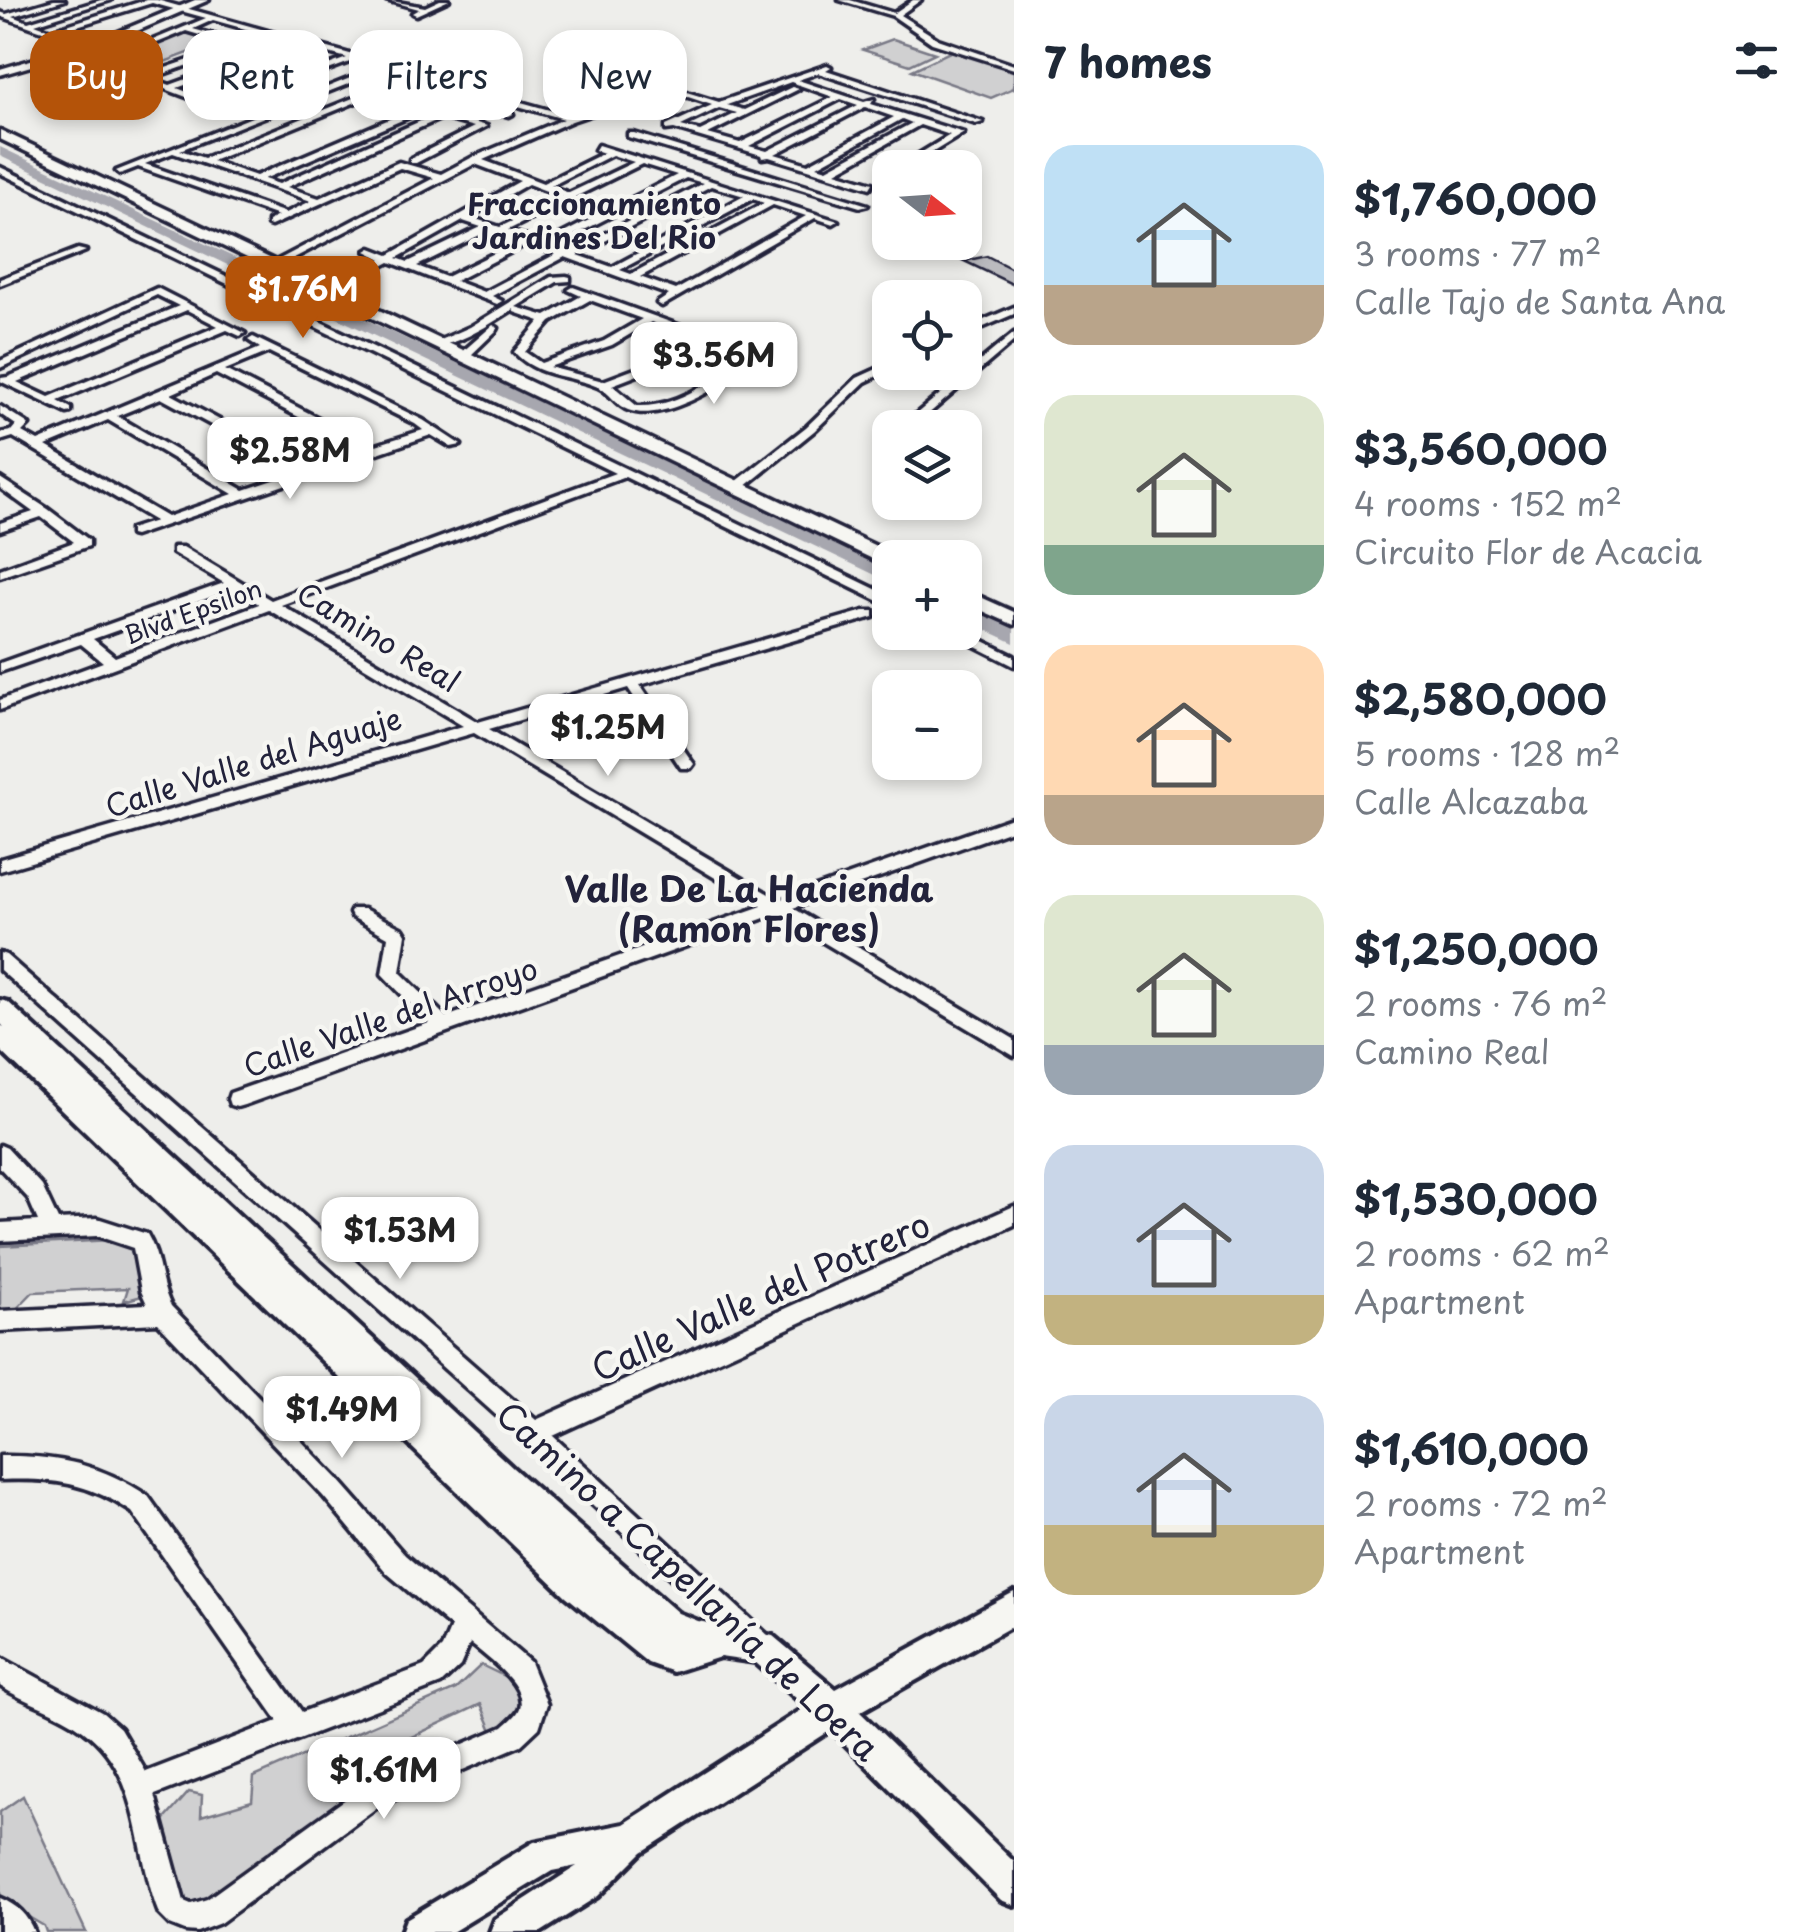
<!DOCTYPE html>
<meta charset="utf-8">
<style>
:root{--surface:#fff;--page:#f2f2f3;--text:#1f2937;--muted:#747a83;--accent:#b45309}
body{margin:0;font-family:"Playpen Sans",sans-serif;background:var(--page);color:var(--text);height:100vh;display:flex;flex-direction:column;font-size:38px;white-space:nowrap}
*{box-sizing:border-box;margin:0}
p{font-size:32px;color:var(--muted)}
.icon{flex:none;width:55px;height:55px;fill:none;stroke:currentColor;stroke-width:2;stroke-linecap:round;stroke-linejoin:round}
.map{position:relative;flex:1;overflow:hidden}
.sheet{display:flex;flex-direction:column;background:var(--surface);width:800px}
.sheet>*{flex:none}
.banner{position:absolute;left:30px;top:30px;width:832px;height:90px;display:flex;gap:20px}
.needle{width:65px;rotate:107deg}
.controls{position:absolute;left:872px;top:150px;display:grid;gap:20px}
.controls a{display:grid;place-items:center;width:110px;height:110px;border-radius:20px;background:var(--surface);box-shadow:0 5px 15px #0003;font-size:50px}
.price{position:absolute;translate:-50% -85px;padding:0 22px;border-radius:20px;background:#fff;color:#222;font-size:32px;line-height:65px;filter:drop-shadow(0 2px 5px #0008)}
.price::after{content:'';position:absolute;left:50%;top:60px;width:30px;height:22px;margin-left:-15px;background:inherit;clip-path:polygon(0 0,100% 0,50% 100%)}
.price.selected{background:var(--accent);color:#fff}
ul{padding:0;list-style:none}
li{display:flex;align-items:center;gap:30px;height:250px;padding:0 30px}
li span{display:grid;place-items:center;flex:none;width:280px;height:200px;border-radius:30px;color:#555}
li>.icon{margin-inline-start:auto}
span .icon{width:120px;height:120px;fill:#fffc;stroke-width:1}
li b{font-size:42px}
h2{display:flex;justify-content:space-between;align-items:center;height:120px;padding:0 30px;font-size:42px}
.tag{padding:0 35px;border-radius:30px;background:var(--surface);box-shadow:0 5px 15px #0003;font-size:35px;line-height:90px}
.tag.selected{background:var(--accent);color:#fff}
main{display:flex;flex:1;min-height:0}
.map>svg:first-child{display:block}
.green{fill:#d0d0d1;stroke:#797986;stroke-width:2.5}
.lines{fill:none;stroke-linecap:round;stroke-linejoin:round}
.river{fill:#a7a7af;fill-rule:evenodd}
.building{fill:#bbbbbf;stroke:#22223b;stroke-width:2.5}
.minor-casing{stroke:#22223b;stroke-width:7}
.tertiary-casing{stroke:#22223b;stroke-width:8}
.secondary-casing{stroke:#22223b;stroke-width:7}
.minor{fill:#f6f6f2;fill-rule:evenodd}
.tertiary{fill:#f6f6f2;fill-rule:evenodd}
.secondary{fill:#f6f6f2;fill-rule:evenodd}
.labels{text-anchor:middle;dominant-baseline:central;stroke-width:9;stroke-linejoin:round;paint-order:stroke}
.far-street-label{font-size:25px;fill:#22223b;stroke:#f6f6f2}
.far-quarter-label{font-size:30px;font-weight:bold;fill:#22223b;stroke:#f6f6f2}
.street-label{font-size:30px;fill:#22223b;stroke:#f6f6f2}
.quarter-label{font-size:35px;font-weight:bold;fill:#22223b;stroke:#f6f6f2}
.near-street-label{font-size:35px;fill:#22223b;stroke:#f6f6f2}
</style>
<main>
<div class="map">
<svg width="1014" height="1932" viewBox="0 0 1014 1932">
<rect width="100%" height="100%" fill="#eeeeeb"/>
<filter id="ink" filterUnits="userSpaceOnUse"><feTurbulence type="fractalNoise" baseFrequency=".01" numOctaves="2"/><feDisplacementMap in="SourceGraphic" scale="20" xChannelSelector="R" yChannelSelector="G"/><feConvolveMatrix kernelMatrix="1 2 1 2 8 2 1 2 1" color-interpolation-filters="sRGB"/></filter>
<g filter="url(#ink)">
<g class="green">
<polygon points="188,32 234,45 218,51 204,47 151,67 161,71 150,75 109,61"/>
<polygon points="893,39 935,53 910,65 863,50"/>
<polygon points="954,50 1014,68 1014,88 991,98 912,70"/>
<polygon points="111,1240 147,1256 149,1294 124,1301 128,1288 33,1292 0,1326 0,1246"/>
<polygon points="481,1665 516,1682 531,1705 493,1733 481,1704 384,1750 384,1775 233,1884 188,1932 151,1835 189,1792 202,1795 201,1816 252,1801 254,1777 456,1689"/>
<polygon points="23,1796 86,1932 46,1932 44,1926 0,1900 0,1812"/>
</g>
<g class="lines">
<g class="river">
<polygon points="0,147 246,263 249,266 236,269 0,156"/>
<polygon points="270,280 282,280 890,568 890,582 270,286"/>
<polygon points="965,606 1014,628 1014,643 965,620"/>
</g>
</g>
<polygon class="building" points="987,256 1014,270 1014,285 964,261"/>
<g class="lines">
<g class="minor-casing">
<g id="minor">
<path d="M 54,0 L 65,0 L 13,16 L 28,22 L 101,0 L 111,0 L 35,24 L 51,30 L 146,0 L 157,0 L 571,116 L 667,86 L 719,102 L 827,65 L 831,67 L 826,70 L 983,122 L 976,124 L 818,73 L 798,80 L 864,102 L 874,99 L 871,104 L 964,133 L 907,168 L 896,168 L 950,135 L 920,125 L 836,172 L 873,183 L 870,188 L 769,157 L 762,158 L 761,155 L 674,129 L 666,130 L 666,126 L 712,105 L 667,90 L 658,92 L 572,121 L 483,160 L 543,183 L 604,153 L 595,150 L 598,145 L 838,221 L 833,224 L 815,218 L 662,306 L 657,303 L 669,295 L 565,257 L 492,296 L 502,301 L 497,304 L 390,262 L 377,269 L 371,269 L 371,265 L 382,259 L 366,251 L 371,248 L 389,255 L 520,181 L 475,164 L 273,269 L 270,268 L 270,264 L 434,178 L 400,168 L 271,226 L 268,225 L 268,221 L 278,216 L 138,167 L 120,174 L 116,171 L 373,69 L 376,73 L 180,150 L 204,158 L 363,94 L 357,91 L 361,89 L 487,126 L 416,163 L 410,163 L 410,159 L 474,127 L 442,118 L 287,187 L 319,198 L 399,162 L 441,174 L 471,158 L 564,119 L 355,60 L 228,108 L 233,111 L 229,113 L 144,81 L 124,86 L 124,82 L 137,78 L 100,62 L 206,18 L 152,3 L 51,34 L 0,16 L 0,12 L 6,14 ZM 213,20 L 263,34 L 240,42 L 193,29 ZM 186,31 L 233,45 L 145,75 L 111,62 ZM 271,36 L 289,42 L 170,85 L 152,78 ZM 297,44 L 318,49 L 195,95 L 177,88 ZM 325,52 L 347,58 L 221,105 L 203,98 ZM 791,82 L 833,97 L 740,143 L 708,134 L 799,89 L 792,87 L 744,110 L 727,105 ZM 371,96 L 413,109 L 256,176 L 212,161 ZM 841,99 L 858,105 L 767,151 L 749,146 ZM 865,107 L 894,117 L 808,164 L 775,154 ZM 719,108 L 737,113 L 700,131 L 681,126 ZM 421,112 L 434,115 L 279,184 L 264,179 ZM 902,119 L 912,123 L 827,169 L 817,166 ZM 173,153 L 311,201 L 286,213 L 145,164 ZM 612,155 L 634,162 L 569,193 L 551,186 ZM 642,164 L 677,175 L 544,243 L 508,230 ZM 686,178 L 703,183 L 569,252 L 553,246 ZM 528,184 L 562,197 L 500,227 L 470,217 ZM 711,186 L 744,196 L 612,267 L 578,255 ZM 753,199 L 764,203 L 631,274 L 620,270 ZM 773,205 L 806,216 L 676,290 L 640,277 ZM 463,221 L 481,227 L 408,262 L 397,258 ZM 490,230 L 519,241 L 446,277 L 417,266 ZM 527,244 L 556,254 L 484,292 L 455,281 Z"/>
<polygon points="386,0 425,7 440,0 449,0 416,15 412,13 419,9"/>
<polygon points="839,0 850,0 894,13 913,0 921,0 900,15 938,39 1014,65 1014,69 932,43 893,16"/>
<polygon points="442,93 512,112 513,114 509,116 439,97"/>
<polygon points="628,133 634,133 868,205 860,207 628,137"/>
<path d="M 0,167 L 890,596 L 890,605 L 885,604 L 625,477 L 281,605 L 478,722 L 864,611 L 874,611 L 874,617 L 640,685 L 691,760 L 694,764 L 691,768 L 681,768 L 628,688 L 489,729 L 779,900 L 1014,817 L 1014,829 L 793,908 L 1014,1039 L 1014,1056 L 776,914 L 244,1105 L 237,1107 L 230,1105 L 228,1099 L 230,1093 L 429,1023 L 382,974 L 388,937 L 352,917 L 350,913 L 352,909 L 364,909 L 403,929 L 406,934 L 400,972 L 446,1017 L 762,906 L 474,733 L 0,871 L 0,859 L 463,726 L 269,610 L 0,710 L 0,700 L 103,662 L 81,644 L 0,672 L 0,663 L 224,583 L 173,553 L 173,547 L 183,547 L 271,600 L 615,473 L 0,173 ZM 233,589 L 259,604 L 115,657 L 93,639 Z"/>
<polygon points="78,249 86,251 0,285 0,279"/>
<path d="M 566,276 L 570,277 L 570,281 L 557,282 L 516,307 L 546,316 L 581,296 L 568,290 L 573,287 L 753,352 L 761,348 L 766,351 C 739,376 667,425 628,410 C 616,406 610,392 598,387 C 568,374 538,378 514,352 L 540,321 L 514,312 L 514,309 C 496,320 452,351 434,343 L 470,327 L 551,277 ZM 590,300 L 642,319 L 604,341 L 541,363 L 525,352 L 551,322 ZM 651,322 L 695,338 L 661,359 L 603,381 L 549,367 L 612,345 ZM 704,341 L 746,357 C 714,379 677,408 637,406 L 612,385 L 669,363 Z"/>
<path d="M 157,288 L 245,333 L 240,336 L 227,330 L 58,401 L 71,408 L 71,412 L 67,413 L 0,381 L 1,378 L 8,377 L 179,306 L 157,295 L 0,368 L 0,361 ZM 187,310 L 218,326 L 49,397 L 17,382 Z"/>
<polygon points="1014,307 1014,314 965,335 965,328"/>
<polygon points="493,325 498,328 497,330 469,357 461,357 461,353"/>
<polygon points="1014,333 1014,341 912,428 899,428"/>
<path d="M 253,337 L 423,420 L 461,445 L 451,447 L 431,435 L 134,536 L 130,535 L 130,529 L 155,521 L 13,437 L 0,441 L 0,433 L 11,431 L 16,425 L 0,414 L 0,406 L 27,423 L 29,425 L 22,432 L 38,441 L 260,348 L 248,340 ZM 269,352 L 415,424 L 423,430 L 373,446 L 225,370 ZM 216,374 L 362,450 L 309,468 L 171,394 ZM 161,398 L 298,472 L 244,490 L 117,416 ZM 108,420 L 233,494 L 167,517 L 46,446 Z"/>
<polygon points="890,363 890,370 865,382 814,431 740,491 732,491 732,485 806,427 857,378"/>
<polygon points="890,434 890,445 879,447 879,443"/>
<polygon points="0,478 48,509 89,540 89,546 0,577 0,569 74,542 41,517 0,531 0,523 33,512 0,488"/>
<polygon points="947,632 965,632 1014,656 1014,666"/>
<polygon points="0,953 6,955 536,1420 1014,1206 1014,1225 553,1436 770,1637 773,1646 770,1655 761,1658 752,1655 525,1441 0,970"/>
<path d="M 0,1145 L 7,1148 L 42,1186 L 58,1220 L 97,1218 L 147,1234 C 161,1257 159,1283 171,1306 L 339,1480 L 405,1555 L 530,1662 L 547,1704 L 539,1728 L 521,1745 L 379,1806 L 220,1923 L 197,1932 L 185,1931 L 170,1925 L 159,1914 C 134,1852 143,1774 83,1730 C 58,1711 26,1703 0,1686 L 0,1657 L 103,1713 L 120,1728 L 146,1772 L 278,1721 L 132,1512 C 88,1482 52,1478 0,1480 L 0,1456 C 56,1455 101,1464 148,1496 L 302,1712 L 424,1666 L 442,1648 L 451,1627 L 387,1573 L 323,1496 L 158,1323 L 0,1331 L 0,1311 L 147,1304 L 141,1291 L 133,1248 L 97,1236 L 0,1241 L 0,1223 L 38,1221 L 28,1198 L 0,1168 ZM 470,1643 C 485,1656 527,1685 520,1708 C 518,1715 508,1722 503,1727 L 361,1788 L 207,1899 L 191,1904 L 184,1901 L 155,1795 L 441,1684 L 460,1666 Z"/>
</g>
</g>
<g class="tertiary-casing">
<g id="tertiary">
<polygon points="0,1000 8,1002 513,1468 678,1613 698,1621 773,1636 836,1689 1014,1592 1014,1625 860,1712 1014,1862 1014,1905 1001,1900 831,1730 642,1852 598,1896 541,1932 490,1932 495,1919 577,1866 552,1871 452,1932 401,1932 406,1919 534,1842 624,1824 806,1707 755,1662 720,1657 673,1672 648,1663 566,1596 0,1050 0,1025 4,1027 0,1023"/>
<path d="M 0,1898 C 17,1905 27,1915 34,1932 L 0,1932 Z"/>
</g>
</g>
<g class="secondary-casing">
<g id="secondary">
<polygon points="195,0 209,0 107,44 0,75 0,69 99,40"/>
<polygon points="0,130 897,556 898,558 890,558 890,566 883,564 0,139"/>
<polygon points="965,590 1014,612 1014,625 965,603"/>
</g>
</g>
<use href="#minor" class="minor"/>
<use href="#tertiary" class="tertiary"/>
<use href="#secondary" class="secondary"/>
</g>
</g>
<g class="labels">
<g class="far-street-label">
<text transform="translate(193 611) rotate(-20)">Blvd Epsilon</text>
</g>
<g class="far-quarter-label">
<text x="594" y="202">Fraccionamiento<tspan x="594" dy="34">Jardines Del Rio</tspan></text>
</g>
<g class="street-label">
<text transform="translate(379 636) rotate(31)">Camino Real</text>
<text transform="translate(253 761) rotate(-17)">Calle Valle del Aguaje</text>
<text transform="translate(390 1016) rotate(-19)">Calle Valle del Arroyo</text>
</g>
<g class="quarter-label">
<text x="749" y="887">Valle De La Hacienda<tspan x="749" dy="40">(Ramon Flores)</tspan></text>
</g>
<g class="near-street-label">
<text transform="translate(760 1295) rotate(-24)">Calle Valle del Potrero</text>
<text transform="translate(689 1580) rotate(43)">Camino a Capellanía de Loera</text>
</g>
</g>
</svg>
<div class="controls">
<a><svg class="needle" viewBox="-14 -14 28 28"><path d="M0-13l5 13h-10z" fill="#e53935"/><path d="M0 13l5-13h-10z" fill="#747a83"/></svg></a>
<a><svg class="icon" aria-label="locate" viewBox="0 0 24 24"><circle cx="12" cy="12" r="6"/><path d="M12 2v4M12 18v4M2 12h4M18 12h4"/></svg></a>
<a><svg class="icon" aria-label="layers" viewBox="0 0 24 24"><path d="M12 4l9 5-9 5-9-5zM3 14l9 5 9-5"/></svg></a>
<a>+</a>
<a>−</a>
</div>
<b class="price selected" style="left:303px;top:341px">$1.76M</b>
<b class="price" style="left:714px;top:407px">$3.56M</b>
<b class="price" style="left:290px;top:502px">$2.58M</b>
<b class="price" style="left:608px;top:779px">$1.25M</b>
<b class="price" style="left:400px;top:1282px">$1.53M</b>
<b class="price" style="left:342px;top:1461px">$1.49M</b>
<b class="price" style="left:384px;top:1822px">$1.61M</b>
<div class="banner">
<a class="tag selected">Buy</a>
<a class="tag">Rent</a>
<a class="tag">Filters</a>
<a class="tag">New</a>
</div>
</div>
<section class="sheet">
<h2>7 homes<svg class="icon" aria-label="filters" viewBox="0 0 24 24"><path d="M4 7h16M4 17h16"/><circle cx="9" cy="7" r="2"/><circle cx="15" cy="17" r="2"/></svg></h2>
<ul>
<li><span style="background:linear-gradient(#bfe0f5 70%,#b9a48a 0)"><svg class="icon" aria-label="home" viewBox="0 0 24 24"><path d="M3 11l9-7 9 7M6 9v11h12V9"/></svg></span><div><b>$1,760,000</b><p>3 rooms · 77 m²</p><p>Calle Tajo de Santa Ana</p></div></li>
<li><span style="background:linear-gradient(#dfe7d0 75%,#7fa58c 0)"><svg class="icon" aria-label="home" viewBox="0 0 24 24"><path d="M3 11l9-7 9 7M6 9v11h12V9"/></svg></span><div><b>$3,560,000</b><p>4 rooms · 152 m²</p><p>Circuito Flor de Acacia</p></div></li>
<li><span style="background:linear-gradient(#ffd9b3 75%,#b9a48a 0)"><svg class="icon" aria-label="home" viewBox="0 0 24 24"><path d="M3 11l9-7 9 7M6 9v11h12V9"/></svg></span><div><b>$2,580,000</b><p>5 rooms · 128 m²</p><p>Calle Alcazaba</p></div></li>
<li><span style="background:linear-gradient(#dfe7d0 75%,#9aa5b1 0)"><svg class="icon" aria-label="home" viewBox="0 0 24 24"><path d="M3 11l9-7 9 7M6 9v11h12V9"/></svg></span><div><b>$1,250,000</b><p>2 rooms · 76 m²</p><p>Camino Real</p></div></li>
<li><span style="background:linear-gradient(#c9d6e8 75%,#c2b280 0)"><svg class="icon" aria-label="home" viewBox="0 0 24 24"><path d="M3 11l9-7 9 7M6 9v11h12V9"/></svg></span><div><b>$1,530,000</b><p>2 rooms · 62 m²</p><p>Apartment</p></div></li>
<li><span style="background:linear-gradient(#c9d6e8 65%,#c2b280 0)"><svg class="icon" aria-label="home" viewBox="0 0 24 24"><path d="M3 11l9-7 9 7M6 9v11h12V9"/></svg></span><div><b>$1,610,000</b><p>2 rooms · 72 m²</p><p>Apartment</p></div></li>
</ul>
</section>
</main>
